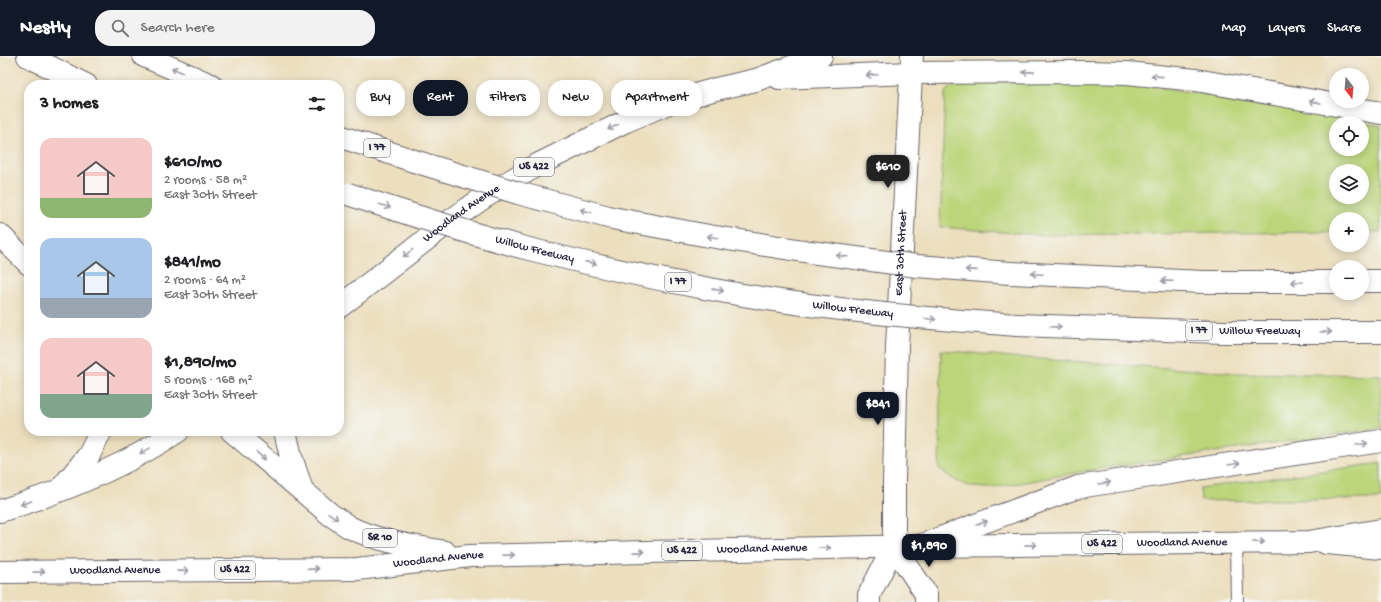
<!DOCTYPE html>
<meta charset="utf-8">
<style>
:root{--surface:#fff;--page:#f2f2f2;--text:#202124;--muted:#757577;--accent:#111827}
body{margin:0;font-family:"Gochi Hand",sans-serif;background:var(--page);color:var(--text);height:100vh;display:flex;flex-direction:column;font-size:15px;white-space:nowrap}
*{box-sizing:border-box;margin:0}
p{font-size:13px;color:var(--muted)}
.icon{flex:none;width:22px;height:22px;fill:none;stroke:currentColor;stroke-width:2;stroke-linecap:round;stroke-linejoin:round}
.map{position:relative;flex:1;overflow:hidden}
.drawer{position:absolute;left:24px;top:24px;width:320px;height:356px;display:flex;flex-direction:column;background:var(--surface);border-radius:16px;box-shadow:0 2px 10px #0003}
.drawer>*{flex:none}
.guide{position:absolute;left:356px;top:24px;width:380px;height:36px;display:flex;gap:8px}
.needle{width:26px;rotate:164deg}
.controls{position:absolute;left:1329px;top:12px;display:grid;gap:8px}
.controls a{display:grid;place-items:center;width:40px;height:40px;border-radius:50%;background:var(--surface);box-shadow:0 2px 10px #0003;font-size:20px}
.price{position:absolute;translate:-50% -34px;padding:0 9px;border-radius:8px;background:var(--accent);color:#fff;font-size:13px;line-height:26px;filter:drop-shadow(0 1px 2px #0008)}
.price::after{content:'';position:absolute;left:50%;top:24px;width:12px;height:9px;margin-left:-6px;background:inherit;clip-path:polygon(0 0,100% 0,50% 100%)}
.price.current{background:#222;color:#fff}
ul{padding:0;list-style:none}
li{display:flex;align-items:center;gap:12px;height:100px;padding:0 16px}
li span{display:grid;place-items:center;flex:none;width:112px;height:80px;border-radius:12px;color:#555}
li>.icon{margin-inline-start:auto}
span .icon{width:48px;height:48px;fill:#fffc;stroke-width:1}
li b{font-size:17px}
h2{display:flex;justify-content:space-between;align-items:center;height:48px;padding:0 16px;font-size:17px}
.pill{padding:0 14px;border-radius:16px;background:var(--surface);box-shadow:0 2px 10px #0003;font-size:14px;line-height:36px}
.pill.current{background:var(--accent);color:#fff}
header{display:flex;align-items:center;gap:24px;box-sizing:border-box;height:56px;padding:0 20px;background:var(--accent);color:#fff}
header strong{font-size:19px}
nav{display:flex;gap:22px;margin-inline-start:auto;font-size:14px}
.search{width:280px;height:36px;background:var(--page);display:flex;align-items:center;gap:10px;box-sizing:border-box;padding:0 14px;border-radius:16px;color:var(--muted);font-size:15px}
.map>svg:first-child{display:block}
.green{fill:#bcd57a;stroke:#6f7c5a;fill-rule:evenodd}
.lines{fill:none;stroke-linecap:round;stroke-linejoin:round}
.service-casing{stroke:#696469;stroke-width:14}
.tertiary-casing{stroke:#696469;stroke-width:24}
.secondary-casing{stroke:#696469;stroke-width:24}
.primary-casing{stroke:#696469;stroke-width:24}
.motorway-casing{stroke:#696469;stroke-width:24}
.service{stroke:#fff;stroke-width:12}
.tertiary{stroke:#fff;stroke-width:22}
.secondary{stroke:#fff;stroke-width:22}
.primary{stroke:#fff;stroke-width:22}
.motorway{stroke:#fff;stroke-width:22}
.motorway-bridge-casing{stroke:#696469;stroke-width:24;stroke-linecap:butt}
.motorway-bridge{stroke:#fff;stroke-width:22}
.oneway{stroke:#9c9ca7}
.labels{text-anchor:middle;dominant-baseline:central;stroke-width:3.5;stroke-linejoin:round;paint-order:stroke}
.shield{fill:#f6f6f2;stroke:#626272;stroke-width:1}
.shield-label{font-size:11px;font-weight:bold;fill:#22223b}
.street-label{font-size:12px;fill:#22223b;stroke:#f6f6f2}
</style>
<header>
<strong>Nestly</strong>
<div class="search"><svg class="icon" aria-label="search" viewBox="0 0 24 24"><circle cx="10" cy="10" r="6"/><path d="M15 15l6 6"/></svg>Search here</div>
<nav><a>Map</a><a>Layers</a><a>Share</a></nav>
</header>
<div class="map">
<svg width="1381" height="546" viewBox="0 0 1381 546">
<rect width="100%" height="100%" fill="#f6f6f2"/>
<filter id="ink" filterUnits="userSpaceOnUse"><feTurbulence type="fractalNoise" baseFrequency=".025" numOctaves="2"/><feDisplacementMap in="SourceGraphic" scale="8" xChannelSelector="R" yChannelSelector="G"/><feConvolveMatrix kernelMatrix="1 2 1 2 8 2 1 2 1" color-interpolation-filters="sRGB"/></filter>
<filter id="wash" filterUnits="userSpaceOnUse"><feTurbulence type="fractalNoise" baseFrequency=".012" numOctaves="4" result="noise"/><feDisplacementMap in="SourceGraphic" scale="16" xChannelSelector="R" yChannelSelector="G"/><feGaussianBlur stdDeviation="0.9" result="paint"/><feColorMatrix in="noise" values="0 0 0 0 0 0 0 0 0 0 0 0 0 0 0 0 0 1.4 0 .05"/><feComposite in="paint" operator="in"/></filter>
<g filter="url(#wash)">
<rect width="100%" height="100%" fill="#ecdfbe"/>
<g class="green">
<path d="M 969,25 L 1130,27 L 1263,47 L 1381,69 L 1381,176 L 1362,176 L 1362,163 L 1336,163 L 1336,176 L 1039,179 L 940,171 L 945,36 L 954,29 ZM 1336,67 L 1362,67 L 1362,93 L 1336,93 ZM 1336,115 L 1362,115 L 1362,141 L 1336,141 Z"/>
<path d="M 941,294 L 1012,301 L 1238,317 L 1381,319 L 1381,372 L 1098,413 L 992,432 C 968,432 957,428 939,412 Z"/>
<polygon points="1381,407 1381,443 1201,445 1200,432"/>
</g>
</g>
<g filter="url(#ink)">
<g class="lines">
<g class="service-casing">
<polyline id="service" points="1236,486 1237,546"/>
</g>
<g class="tertiary-casing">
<polyline id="tertiary" points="1326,487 1381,492"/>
</g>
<g class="secondary-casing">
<g id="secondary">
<polyline points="894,490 926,538 926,546"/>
<path id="s1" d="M 869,546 L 869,539 L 894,490 L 894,426 L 897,290 L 912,0"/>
</g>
</g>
<g class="primary-casing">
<g id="primary">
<polyline points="779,22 911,17"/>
<path id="s2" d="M 339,251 L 450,165 L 486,140 L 535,110 L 626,65 L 671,46 L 716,33 L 756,24 L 821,0"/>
<path d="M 232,375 L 331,459 C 337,463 343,467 349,471 C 379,486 413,490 445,496"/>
<polyline points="285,375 291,401 302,434"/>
<path d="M 0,455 C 62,436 124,411 178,375"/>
<path id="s3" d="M 0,516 L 357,513 L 470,500 L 919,490 L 1309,486 L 1381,474"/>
</g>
</g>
<g class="motorway-casing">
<g id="motorway">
<polyline points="28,0 86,29"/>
<polyline points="144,0 211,29"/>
<polyline points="911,17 1085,16 1127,17 1196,24 1381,57"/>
<polyline points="339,80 414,105"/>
<polyline points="0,179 29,208"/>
<polyline points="1010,217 1203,226 1336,226"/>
<polyline points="1362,225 1381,225"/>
<path id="s4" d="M 1017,269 L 1223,276 L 1381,276"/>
<polyline points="60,434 89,399 101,375"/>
<polyline points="919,490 1078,431 1381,385"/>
</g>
</g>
<use href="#service" class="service"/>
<use href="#tertiary" class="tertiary"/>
<use href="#secondary" class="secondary"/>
<use href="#primary" class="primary"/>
<use href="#motorway" class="motorway"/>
<g class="motorway-bridge-casing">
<g id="motorway-bridge">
<polyline points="414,105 518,137 612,162 709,180 810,196 917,210 1010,217"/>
<path id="s5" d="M 348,138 C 408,158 468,177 529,193 C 592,209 656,223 720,235 C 818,253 918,262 1017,269"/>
</g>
</g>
<use href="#motorway-bridge" class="motorway-bridge"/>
</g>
<defs><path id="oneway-shaft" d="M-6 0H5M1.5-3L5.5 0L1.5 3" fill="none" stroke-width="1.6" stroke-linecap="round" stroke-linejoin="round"/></defs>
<g class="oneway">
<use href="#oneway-shaft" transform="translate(177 14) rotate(-156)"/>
<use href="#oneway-shaft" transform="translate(1028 16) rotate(179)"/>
<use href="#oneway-shaft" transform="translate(872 19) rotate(178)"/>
<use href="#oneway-shaft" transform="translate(1157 20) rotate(-174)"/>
<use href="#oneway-shaft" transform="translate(1315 46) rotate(-170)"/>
<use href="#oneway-shaft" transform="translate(613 71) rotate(154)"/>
<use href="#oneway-shaft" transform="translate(385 150) rotate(18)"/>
<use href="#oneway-shaft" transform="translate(586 155) rotate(-165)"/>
<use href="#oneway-shaft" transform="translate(713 181) rotate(-171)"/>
<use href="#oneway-shaft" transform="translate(408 197) rotate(142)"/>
<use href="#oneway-shaft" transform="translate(842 200) rotate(-173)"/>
<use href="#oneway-shaft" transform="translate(591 207) rotate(13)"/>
<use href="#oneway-shaft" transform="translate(971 214) rotate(-176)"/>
<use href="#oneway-shaft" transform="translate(1037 218) rotate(-177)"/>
<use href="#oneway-shaft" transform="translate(1167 225) rotate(-178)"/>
<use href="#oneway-shaft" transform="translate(1297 226) rotate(180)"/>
<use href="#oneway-shaft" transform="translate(718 234) rotate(11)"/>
<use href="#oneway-shaft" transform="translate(930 263) rotate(5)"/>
<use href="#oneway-shaft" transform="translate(1056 271) rotate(2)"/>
<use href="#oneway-shaft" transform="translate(1326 276)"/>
<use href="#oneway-shaft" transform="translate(1362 388) rotate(-9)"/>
<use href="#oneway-shaft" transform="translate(145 395) rotate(151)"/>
<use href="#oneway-shaft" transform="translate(261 400) rotate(41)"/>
<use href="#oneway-shaft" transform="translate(1234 408) rotate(-9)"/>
<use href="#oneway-shaft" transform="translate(1105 427) rotate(-9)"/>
<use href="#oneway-shaft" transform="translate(26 447) rotate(161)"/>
<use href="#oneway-shaft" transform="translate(333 460) rotate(35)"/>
<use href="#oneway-shaft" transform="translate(982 467) rotate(-20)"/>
<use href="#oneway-shaft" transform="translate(1259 486) rotate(-1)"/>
<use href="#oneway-shaft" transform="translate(1031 489) rotate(-1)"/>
<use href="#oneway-shaft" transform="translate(825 492) rotate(-1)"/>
<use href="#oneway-shaft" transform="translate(639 496) rotate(-1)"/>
<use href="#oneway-shaft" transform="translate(509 499) rotate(-1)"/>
<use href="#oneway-shaft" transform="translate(313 513) rotate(-1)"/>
<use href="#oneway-shaft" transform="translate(183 515) rotate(-1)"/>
<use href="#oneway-shaft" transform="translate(39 516) rotate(-1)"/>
</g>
</g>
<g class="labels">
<g class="shield">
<rect x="364" y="83" width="26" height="18" rx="3"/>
<rect x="514" y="102" width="40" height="18" rx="3"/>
<rect x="665" y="217" width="26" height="18" rx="3"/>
<rect x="1186" y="266" width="26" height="18" rx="3"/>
<rect x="363" y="473" width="34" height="18" rx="3"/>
<rect x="1082" y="479" width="40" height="18" rx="3"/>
<rect x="662" y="486" width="40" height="18" rx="3"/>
<rect x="215" y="505" width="40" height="18" rx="3"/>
</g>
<g class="shield-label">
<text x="377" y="92">I 77</text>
<text x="534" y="111">US 422</text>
<text x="678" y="226">I 77</text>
<text x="1199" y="275">I 77</text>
<text x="380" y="482">SR 10</text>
<text x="1102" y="488">US 422</text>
<text x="682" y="495">US 422</text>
<text x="235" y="514">US 422</text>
</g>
<g class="street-label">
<text stroke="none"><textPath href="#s2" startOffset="154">Woodland Avenue</textPath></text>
<text stroke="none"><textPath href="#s5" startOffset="195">Willow Freeway</textPath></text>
<text stroke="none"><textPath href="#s1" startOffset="355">East 30th Street</textPath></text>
<text stroke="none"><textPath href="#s5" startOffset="519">Willow Freeway</textPath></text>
<text stroke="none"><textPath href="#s4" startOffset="243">Willow Freeway</textPath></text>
<text stroke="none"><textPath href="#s3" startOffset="1183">Woodland Avenue</textPath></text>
<text stroke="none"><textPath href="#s3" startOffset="763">Woodland Avenue</textPath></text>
<text stroke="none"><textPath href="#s3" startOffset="439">Woodland Avenue</textPath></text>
<text stroke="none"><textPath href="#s3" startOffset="115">Woodland Avenue</textPath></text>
</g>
</g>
</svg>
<div class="controls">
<a><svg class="needle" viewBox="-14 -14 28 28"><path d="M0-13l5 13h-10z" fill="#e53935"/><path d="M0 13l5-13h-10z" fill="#757577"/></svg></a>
<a><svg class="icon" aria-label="locate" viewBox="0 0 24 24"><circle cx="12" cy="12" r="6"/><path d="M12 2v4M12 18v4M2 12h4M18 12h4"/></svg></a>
<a><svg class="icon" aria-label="layers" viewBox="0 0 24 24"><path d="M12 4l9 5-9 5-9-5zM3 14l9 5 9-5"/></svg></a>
<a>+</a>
<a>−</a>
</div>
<b class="price current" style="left:888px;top:133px">$610</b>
<b class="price" style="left:878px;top:370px">$841</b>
<b class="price" style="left:929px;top:512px">$1,890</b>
<div class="guide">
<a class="pill">Buy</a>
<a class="pill current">Rent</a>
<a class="pill">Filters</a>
<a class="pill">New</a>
<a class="pill">Apartment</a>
</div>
<section class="drawer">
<h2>3 homes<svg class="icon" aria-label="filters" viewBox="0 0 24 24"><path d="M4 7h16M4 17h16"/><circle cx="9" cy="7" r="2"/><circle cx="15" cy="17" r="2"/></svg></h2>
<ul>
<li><span style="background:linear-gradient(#f6c9c9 75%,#8fb573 0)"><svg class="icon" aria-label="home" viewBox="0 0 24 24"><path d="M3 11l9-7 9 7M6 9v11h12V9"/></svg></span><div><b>$610/mo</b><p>2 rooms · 58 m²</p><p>East 30th Street</p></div></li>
<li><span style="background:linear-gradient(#a9c7e8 75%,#9aa5b1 0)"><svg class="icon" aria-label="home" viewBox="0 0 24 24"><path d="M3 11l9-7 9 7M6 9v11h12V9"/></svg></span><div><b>$841/mo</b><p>2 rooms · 64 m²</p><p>East 30th Street</p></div></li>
<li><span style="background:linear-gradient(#f6c9c9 70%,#7fa58c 0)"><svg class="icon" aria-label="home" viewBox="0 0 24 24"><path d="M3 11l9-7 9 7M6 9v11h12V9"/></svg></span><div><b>$1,890/mo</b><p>5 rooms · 168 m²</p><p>East 30th Street</p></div></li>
</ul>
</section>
</div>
